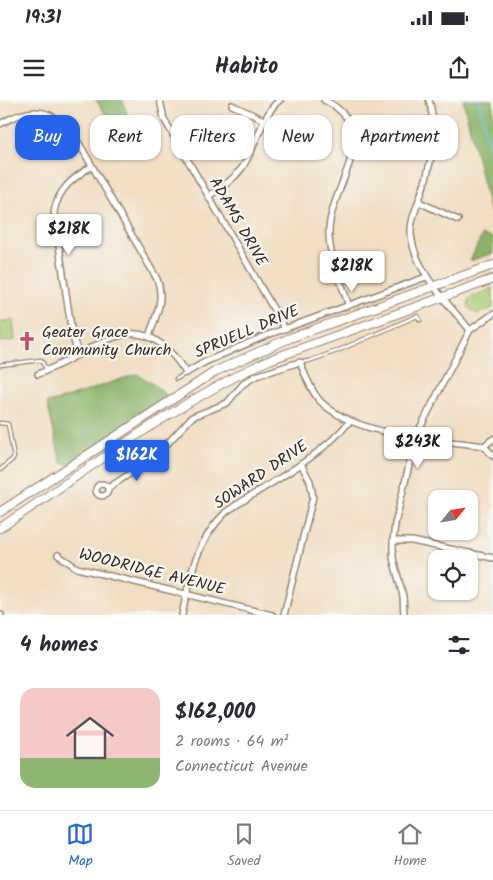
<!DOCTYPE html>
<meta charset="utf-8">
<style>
:root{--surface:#fff;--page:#f2f2f3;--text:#2b2b33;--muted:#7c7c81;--line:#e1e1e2;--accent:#2563eb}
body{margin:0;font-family:Kalam,sans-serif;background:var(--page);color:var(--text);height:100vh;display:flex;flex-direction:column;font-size:19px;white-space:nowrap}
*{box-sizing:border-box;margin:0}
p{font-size:16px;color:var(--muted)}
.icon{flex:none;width:28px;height:28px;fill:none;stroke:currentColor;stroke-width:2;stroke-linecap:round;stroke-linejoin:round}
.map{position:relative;height:515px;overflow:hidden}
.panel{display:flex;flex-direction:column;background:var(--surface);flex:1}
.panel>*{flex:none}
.guide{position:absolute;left:15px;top:15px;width:464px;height:45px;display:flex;gap:10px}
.needle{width:32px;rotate:60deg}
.fabs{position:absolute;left:428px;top:390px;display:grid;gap:10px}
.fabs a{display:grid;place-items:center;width:50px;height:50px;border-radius:10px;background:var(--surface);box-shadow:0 1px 4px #0004;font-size:25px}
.price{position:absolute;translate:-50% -42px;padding:0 11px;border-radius:5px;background:#fff;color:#222;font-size:16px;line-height:32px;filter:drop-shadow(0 1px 2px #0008)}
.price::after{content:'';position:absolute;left:50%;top:30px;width:15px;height:11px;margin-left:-8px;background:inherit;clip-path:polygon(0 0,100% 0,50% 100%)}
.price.on{background:var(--accent);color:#fff}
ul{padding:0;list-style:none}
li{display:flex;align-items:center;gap:15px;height:125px;padding:0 20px}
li+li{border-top:1px solid var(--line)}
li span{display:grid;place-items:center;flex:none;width:140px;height:100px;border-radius:15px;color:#555}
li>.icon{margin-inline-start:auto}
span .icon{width:60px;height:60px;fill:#fffc;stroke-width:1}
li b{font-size:21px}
h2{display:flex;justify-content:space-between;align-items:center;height:60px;padding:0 20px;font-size:21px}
.chip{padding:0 18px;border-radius:15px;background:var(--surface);box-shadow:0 1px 4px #0004;font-size:18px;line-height:45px}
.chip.on{background:var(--accent);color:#fff}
.status{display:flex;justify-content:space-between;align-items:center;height:35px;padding:0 25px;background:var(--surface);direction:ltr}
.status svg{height:14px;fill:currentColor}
header{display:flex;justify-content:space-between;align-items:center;height:65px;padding:0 20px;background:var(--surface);font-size:22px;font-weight:800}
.menu{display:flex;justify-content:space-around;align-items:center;height:70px;border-top:1px solid var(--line);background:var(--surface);font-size:14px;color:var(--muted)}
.menu a{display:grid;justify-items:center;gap:2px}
.menu .on{color:var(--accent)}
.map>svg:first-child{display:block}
.green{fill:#afcf77;stroke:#757c4a}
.forest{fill:#8bb268;stroke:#636e43}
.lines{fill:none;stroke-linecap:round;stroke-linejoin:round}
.stream{stroke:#5dc4d9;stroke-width:2}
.lane-casing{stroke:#968470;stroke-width:5}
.street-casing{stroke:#968470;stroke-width:8}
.primary-casing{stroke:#968470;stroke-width:10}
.lane{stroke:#fff;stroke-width:2.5}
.street{stroke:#fff;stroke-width:5}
.primary{stroke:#fff;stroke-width:8}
.labels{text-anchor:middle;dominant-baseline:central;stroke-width:4.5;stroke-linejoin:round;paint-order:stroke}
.street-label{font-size:16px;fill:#3b2a1e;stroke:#f6f6f2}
.poi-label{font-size:16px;fill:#3b2a1e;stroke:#f6f6f2;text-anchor:start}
</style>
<div class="status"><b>19:31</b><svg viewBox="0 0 49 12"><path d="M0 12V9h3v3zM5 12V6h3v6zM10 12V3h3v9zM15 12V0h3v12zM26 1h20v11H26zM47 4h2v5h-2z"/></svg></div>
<header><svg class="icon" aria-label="menu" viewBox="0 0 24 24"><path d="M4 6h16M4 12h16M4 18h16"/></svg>Habito<svg class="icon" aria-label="share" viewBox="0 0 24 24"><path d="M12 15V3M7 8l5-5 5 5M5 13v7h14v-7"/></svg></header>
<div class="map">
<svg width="493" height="515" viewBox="0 0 493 515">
<rect width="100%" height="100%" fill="#f6f6f2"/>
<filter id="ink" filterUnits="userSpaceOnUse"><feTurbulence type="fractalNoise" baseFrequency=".02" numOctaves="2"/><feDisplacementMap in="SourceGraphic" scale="10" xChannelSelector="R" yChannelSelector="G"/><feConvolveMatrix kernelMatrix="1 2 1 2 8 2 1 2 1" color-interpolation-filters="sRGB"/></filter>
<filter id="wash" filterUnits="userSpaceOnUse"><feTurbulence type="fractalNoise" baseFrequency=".0096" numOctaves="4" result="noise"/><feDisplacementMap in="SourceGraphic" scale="20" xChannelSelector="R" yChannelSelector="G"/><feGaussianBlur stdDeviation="1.12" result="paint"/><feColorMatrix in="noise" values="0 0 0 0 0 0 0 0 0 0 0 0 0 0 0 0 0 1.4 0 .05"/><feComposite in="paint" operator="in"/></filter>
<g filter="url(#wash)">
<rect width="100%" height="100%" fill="#f2dec2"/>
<g class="green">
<polygon points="493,188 493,208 477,214 468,207 469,199"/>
<polygon points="13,220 15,240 0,242 0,222"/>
</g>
<g class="forest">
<polygon points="96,0 123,0 131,28 115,30"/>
<polygon points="463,0 493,0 493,116 489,109"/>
<polygon points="482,135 493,138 493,153 470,161"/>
<path d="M 137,274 L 155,285 L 170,299 L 71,365 L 61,363 L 47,303 C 78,296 106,283 137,274 Z"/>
</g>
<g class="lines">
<polyline class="stream" points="479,0 493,69"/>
</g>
</g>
<g filter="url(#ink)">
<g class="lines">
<g class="lane-casing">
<g id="lane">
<polyline points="300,262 309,261 337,251 417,216 420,220"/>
<polyline points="0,265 41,260 46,269"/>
<polyline points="176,279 185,274"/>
<polyline points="0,323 8,324 14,358 0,370"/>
</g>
</g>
<g class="street-casing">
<g id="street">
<polyline points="160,0 164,19 285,229"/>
<path d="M 324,0 C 386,30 331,84 329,130 C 328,156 341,180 348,204"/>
<path d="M 429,0 C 438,31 432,64 421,94 C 417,107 410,120 411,134 C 414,170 448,204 470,230"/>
<polyline points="232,5 266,21"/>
<path d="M 0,24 C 38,2 57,11 80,45 L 157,179 C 165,199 156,216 149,236"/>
<path d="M 209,96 C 221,88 233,80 242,68 C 254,51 264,10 280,0"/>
<polyline points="419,102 458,120"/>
<path d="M 78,254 L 72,234 L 54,112 C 58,89 73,78 92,66"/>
<path d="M 38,274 C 98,252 138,196 186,273 L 205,262 L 265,236 L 426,177"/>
<polyline points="484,346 493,339"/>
<circle cx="102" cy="390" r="6"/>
<path d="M 108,388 L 154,358 L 192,317 L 227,303 L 243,284 L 256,276 L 300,262 C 305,275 310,289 319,300 C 354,337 436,339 484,346 L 493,356"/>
<polyline points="393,441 412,441 493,458"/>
<polyline points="58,455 77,468 272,515"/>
<polyline points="0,515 1,515"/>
<path d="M 182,515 C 190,476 196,441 226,412 C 268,383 317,361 350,321"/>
<polyline points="284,515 313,397 310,381 301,364"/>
<polyline points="404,515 403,496 393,458 393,441 395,424 416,336 470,230 493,214"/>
</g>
</g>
<g class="primary-casing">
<g id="primary">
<polyline points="0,412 216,271 290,238 493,165"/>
<path d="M 0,428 C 88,370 173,304 269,260 L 493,179"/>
</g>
</g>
<use href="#lane" class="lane"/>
<use href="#street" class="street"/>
<use href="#primary" class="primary"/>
</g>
</g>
<defs>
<g id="church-bare" transform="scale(1.5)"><path d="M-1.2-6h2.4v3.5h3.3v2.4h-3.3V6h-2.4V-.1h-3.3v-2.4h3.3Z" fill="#d1495b" stroke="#f6f6f2" stroke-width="2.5" paint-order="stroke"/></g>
</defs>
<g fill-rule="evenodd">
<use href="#church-bare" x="27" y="241"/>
</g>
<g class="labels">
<g class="street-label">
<text transform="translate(238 122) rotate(60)">ADAMS DRIVE</text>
<text transform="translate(247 232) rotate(-23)">SPRUELL DRIVE</text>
<text transform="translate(261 375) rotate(-34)">SOWARD DRIVE</text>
<text transform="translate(152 472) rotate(14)">WOODRIDGE AVENUE</text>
</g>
<g class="poi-label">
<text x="42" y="232">Geater Grace<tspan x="42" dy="18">Community Church</tspan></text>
</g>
</g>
</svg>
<div class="fabs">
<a><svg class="needle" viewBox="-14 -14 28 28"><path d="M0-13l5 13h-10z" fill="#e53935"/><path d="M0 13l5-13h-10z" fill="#7c7c81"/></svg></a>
<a><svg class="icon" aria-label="locate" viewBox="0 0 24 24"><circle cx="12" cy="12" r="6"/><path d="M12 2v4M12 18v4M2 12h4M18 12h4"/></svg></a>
</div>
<b class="price" style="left:69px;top:156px">$218K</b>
<b class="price" style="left:352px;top:193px">$218K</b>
<b class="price" style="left:418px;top:369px">$243K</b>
<b class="price on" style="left:137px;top:382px">$162K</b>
<div class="guide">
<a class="chip on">Buy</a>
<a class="chip">Rent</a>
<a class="chip">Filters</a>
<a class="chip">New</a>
<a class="chip">Apartment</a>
</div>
</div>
<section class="panel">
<h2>4 homes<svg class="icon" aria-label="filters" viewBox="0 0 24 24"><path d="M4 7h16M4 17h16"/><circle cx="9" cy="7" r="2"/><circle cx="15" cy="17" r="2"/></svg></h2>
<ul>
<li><span style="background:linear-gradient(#f6c9c9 70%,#8fb573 0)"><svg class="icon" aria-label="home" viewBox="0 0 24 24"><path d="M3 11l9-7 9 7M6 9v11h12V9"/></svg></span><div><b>$162,000</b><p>2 rooms · 64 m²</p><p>Connecticut Avenue</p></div></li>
</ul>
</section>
<nav class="menu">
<a class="on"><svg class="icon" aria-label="map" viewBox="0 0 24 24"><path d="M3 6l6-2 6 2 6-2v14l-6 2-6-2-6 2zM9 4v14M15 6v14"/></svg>Map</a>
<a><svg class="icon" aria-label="saved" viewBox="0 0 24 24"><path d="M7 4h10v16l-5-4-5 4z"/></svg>Saved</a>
<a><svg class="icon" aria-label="home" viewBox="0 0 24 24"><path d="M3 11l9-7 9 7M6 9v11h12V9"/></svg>Home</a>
</nav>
